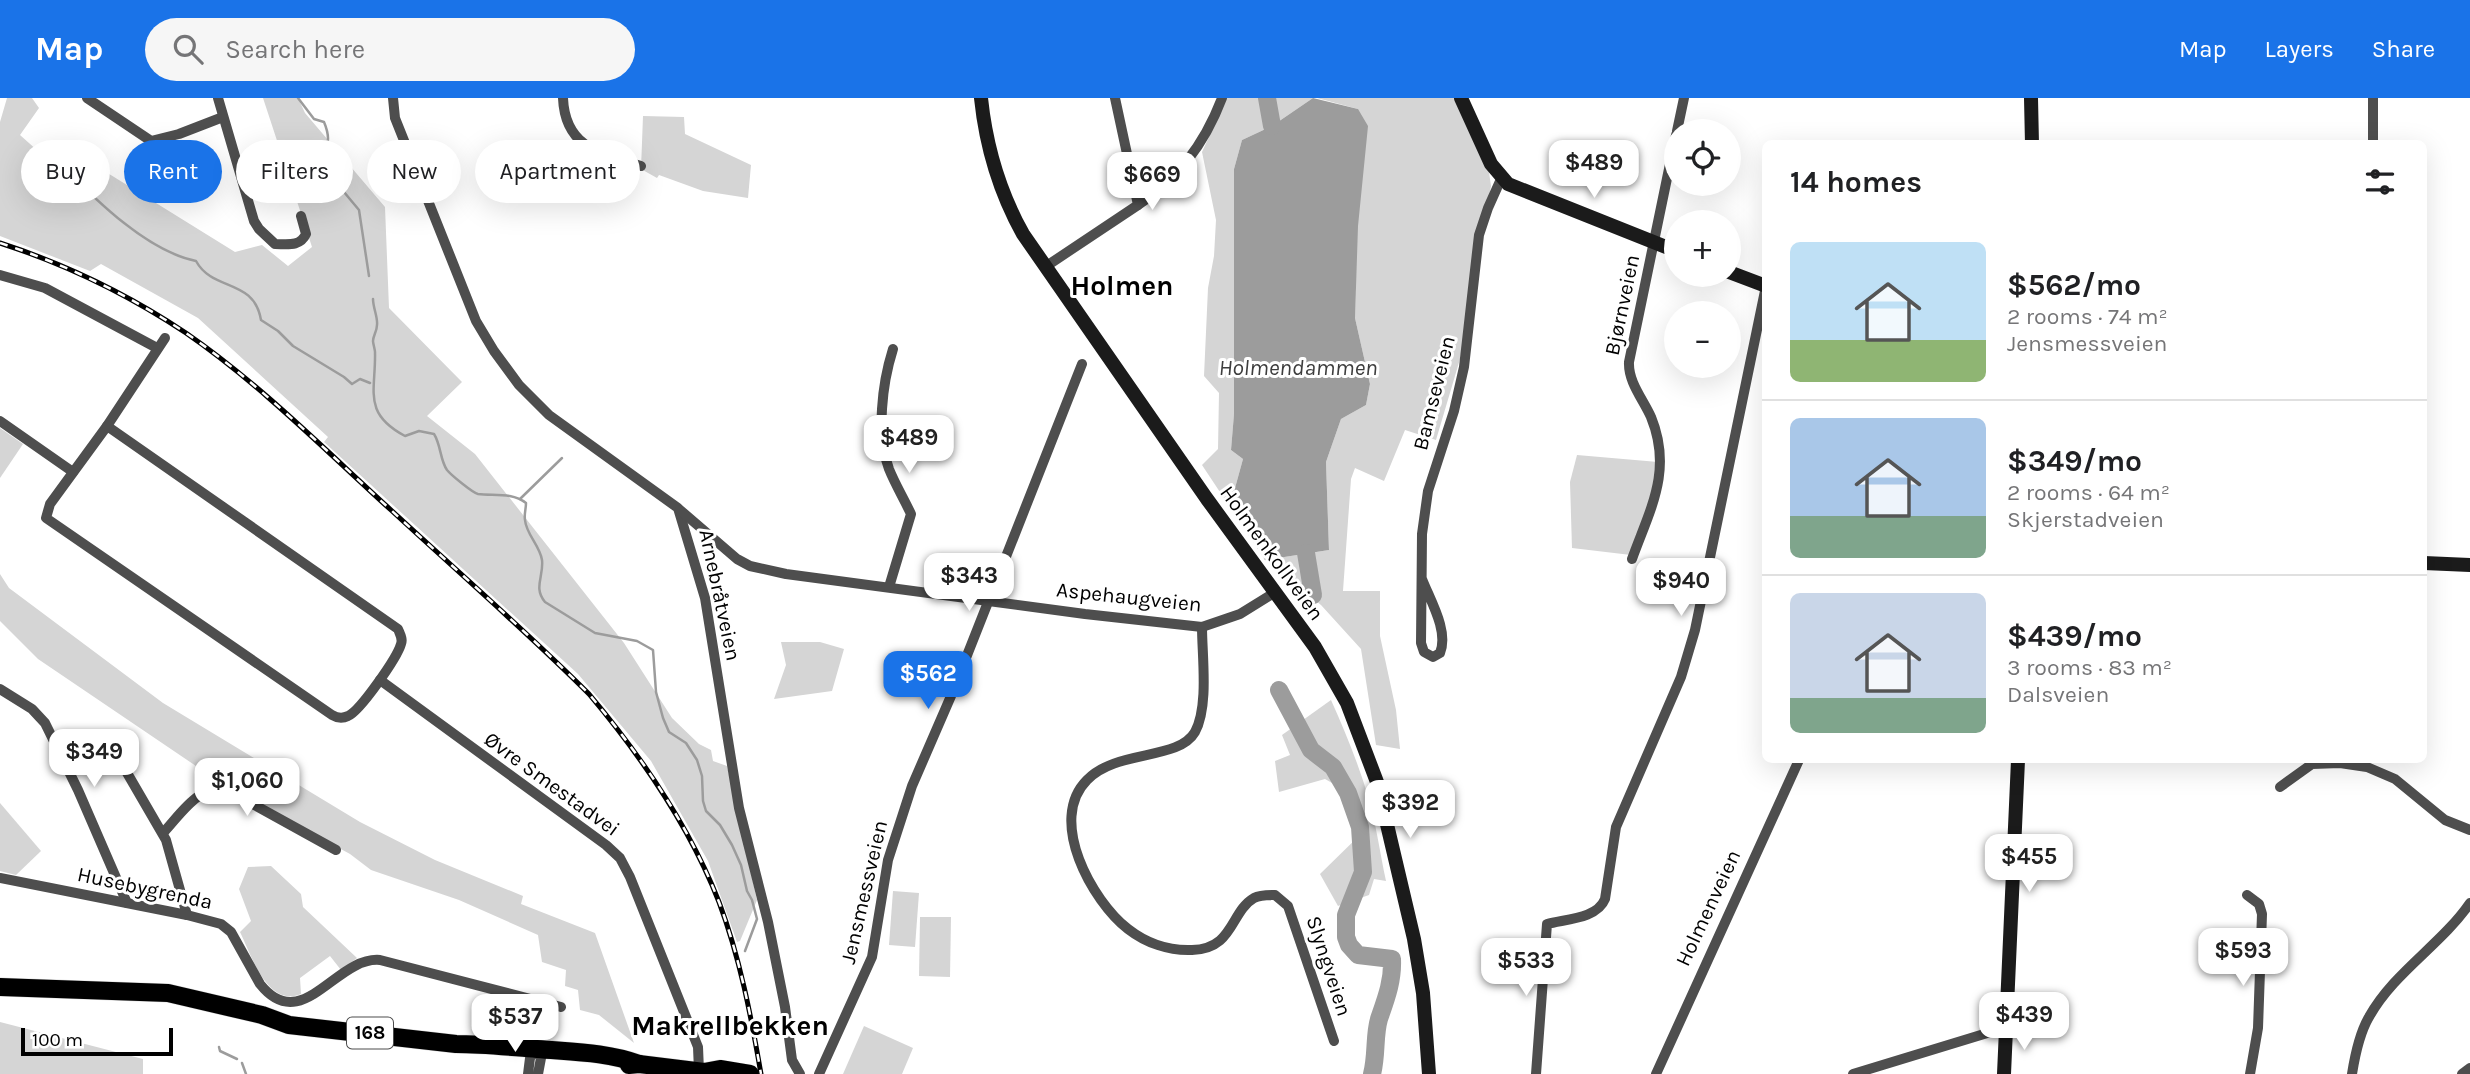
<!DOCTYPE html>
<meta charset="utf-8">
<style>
:root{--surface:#fff;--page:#f6f6f6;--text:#202124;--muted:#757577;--line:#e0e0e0;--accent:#1a73e8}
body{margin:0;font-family:Karla,sans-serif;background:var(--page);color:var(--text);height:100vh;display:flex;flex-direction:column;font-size:26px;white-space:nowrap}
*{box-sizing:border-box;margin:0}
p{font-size:23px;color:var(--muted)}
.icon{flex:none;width:38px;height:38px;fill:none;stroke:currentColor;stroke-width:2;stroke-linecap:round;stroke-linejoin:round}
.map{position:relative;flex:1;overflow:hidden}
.side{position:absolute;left:1762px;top:42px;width:665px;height:623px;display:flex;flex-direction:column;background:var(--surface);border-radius:10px;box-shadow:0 7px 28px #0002}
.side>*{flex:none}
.hud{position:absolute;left:21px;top:42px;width:665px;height:63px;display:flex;gap:14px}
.fabs{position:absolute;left:1664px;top:21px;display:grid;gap:14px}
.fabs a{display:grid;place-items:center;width:77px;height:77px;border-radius:50%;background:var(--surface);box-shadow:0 7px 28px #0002;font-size:35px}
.scale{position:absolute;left:21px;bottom:18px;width:152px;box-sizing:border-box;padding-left:7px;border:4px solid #000;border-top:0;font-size:19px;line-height:24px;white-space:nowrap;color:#000;-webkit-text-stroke:5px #fff;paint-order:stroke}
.price{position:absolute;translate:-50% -60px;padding:0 16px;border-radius:14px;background:#fff;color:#222;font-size:23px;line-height:46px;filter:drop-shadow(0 2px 4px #0008)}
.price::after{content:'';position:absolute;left:50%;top:42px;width:21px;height:16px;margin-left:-10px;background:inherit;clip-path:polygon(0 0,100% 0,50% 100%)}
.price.selected{background:var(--accent);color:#fff}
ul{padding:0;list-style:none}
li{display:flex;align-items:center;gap:21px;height:175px;padding:0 28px}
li+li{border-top:2px solid var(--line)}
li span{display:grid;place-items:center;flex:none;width:196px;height:140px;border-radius:10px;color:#555}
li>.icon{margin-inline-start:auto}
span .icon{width:84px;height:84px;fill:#fffc;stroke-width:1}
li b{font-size:30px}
h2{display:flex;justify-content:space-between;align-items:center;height:84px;padding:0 28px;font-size:30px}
.chip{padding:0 24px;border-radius:32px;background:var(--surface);box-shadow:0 7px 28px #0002;font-size:24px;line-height:63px}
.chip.selected{background:var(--accent);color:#fff}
header{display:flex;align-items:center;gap:42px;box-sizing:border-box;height:98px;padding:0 35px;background:var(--accent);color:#fff}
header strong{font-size:33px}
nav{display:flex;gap:38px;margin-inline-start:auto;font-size:24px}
.search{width:490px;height:63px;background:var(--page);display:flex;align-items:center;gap:18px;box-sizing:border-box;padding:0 24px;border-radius:38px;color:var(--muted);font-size:26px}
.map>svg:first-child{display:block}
.green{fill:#d5d5d5}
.water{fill:#9c9c9c}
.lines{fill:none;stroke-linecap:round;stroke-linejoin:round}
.stream{stroke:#9c9c9c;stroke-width:2.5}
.river{stroke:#9c9c9c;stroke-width:18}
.primary-casing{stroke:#dbdbdb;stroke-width:19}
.street{stroke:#4e4e4e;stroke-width:10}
.secondary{stroke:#1b1b1b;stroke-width:14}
.primary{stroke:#000;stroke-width:18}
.rail-casing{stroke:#000;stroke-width:5}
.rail{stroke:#fff;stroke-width:2.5;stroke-dasharray:8;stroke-linecap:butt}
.labels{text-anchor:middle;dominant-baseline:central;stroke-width:6;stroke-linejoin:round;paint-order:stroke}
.shield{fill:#fff;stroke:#4c4c4c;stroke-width:2}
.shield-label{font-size:19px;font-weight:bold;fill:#000}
.street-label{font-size:21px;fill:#000;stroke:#fff}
.water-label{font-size:23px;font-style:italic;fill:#3d3d3d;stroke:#fff}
.district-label{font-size:28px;font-weight:bold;fill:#000;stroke:#fff}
</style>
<header>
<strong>Map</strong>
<div class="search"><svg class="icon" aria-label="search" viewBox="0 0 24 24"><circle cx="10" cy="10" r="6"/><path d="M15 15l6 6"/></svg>Search here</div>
<nav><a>Map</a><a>Layers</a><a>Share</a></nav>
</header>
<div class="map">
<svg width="2470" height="976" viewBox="0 0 2470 976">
<rect width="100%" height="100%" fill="#fff"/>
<g class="green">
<polygon points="7,0 32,0 39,10 20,37 48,62 85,61 235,154 262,147 288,168 312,149 263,0 298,0 305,15 385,109 389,210 462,284 427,318 475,356 624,545 672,620 699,646 711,652 713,663 727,668 757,802 740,843 737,844 708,763 651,663 578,576 324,344 328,339 198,220 101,166 90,173 0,138 0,24"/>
<polygon points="1227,0 1313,0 1272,28 1242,42 1234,71 1234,316 1231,352 1243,361 1235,390 1266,462 1329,452 1326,364 1341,321 1366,307 1370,286 1355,220 1358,11 1317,0 1456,0 1489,74 1491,88 1460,261 1436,342 1405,332 1384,383 1355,370 1351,381 1343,493 1380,493 1380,538 1396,612 1400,651 1376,647 1361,551 1321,507 1265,462 1202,367 1218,351 1219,295 1204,278 1208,190 1214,158 1216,122 1202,54"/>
<polygon points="643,18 684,19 685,36 751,67 748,100 703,93 659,77 657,80 641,71"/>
<polygon points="0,330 23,346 0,380"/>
<polygon points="1577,357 1658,364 1657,385 1631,457 1572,450 1570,384"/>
<polygon points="0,476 9,490 163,605 360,724 435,762 523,798 521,806 595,835 634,945 599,917 580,912 578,892 565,888 566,872 542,864 538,837 459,802 371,772 350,756 227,689 38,561 0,523"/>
<polygon points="781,544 820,544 844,551 832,593 774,601 786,567"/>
<path d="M 1331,602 C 1345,633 1358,665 1368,698 C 1376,725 1380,755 1386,783 L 1374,781 L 1369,797 L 1338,808 L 1320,776 L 1365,732 L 1355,698 L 1325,681 L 1279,694 L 1275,663 L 1290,657 L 1282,637 Z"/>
<polygon points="0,705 41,753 16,777 0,773"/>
<path d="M 271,768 L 301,796 L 303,809 L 357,860 L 341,872 L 330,858 L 300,880 L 301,896 C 267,910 251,856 240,834 L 251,823 L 239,791 L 248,769 Z"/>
<polygon points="893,793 919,795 915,849 889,847"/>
<polygon points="920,819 951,819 950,879 919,878"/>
<polygon points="0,924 143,961 143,976 0,976"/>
<polygon points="864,928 913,950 902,976 843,976"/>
</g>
<polygon class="water" points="1313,0 1358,11 1368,28 1358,128 1355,220 1370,286 1366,307 1341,321 1326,364 1329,452 1265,462 1233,411 1235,390 1243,361 1231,352 1234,316 1234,71 1242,42 1272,28"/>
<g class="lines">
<g class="stream">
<path d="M 298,0 L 314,21 L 324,24 C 334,48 322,50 324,70 L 359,112 L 369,178"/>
<path d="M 58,64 C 94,100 146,153 196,163 C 213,194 254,180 261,222 L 278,233 L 293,248 L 344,279 L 352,286 L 360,281 L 370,285"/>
<path d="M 373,201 C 373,210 378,219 377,227 C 377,233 373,238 373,243 C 373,245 375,252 375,254 C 376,293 362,315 405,338 L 419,333 L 434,336 C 441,347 440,362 447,372 C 451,377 473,395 478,396 C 494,398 512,394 526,405 C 526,411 524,416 525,422 C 526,436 540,448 542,462 C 544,478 533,490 545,504 L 595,535 L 637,543 L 653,552 L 656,594 L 663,620 L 669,634 L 686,645 L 697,662 L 702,678 L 703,703 L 706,713 L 720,727 L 732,747 L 741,767 L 747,793 L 752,802 L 757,821 L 745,853"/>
<polyline points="520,401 562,360"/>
<polyline points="219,949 220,953 237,961"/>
<polyline points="242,965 246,976"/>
</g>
<g class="river">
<polyline points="1267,0 1272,28"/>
<polyline points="1306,455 1313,497"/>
<path d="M 1279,592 L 1311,652 L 1333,669 L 1348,695 L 1360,729 L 1363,774 L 1346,817 L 1346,839 L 1349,847 L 1358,857 L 1392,861 C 1393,883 1386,901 1379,921 C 1374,938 1377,957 1372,976"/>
</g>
<g class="primary-casing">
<g id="primary">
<path d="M 0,889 L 168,895 L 262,917 L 289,927 L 456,946 C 483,946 510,949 537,951 C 571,954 607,954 639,966"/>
<polyline points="629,967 639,966 704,974 720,971 750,976"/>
</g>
</g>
<g class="street">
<polyline points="87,0 151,43 179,36 223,19"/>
<path d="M 218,0 L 254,123 L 259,131 L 275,146 C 287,146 300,149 306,136 L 301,118"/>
<polyline points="393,0 395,20 476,223 494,253 519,287 549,317 678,410 705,500 739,710 768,824 785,909 792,962 800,976"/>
<path d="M 563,0 C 565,50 601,56 641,68"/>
<polyline points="2373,0 2373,46"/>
<polyline points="1677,33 1684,0"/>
<path d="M 1138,107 C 1179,81 1205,45 1222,0"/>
<polyline points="1045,169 1138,107 1115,0"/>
<polyline points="0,177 45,190 157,250"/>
<polyline points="0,323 73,374"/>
<path d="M 107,328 L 398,531 C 400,536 403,541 401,546 C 397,560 360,613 348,618 C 342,621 337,620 332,617 L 46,420 L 50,406 Z"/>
<polyline points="107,328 165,240"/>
<polyline points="680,412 737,461 750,468 786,476 1085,516 1202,529 1240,516 1274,495"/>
<path d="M 1632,461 C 1650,411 1673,373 1651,319 C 1643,301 1628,284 1629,264 L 1676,37"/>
<path d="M 1422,481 C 1430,502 1449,533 1440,555 L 1433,559 L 1424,554 L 1421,545 L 1422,436 L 1428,393 L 1454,313 L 1464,269 L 1479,137 L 1488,110 L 1501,81"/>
<path d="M 889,489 L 911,416 C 904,401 895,386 889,371 C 876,336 882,286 893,251"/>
<path d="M 1202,529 C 1202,558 1209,608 1195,634 C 1178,663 1117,651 1087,682 C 1047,722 1092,803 1128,831 C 1146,845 1169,853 1192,852 C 1234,851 1230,814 1254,800 C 1260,797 1269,797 1275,797 L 1288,808 L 1334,943"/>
<polyline points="380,582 606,747 620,760 630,779 698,949 699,973"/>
<polyline points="0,591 32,611 45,625 78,692 127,805"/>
<polyline points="112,649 166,742 187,817"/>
<polyline points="2280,689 2312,666 2340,665 2367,669 2395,681 2445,722 2470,732"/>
<path d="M 163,735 C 182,715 200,683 231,694 L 336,752"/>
<path d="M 0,780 L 187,817 L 221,826 L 231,834 L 260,886 C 302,939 336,858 380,862 L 561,909"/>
<polyline points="2247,797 2259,806 2262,816 2258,930 2250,976"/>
<polyline points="528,976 530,960 536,951 541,960 538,976"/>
<polyline points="819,976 872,859 888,762 912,688 951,598 1082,266"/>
<path d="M 1536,976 L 1547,826 C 1565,821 1597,821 1605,801 L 1616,729 L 1681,579 L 1695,532 L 1766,188"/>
<polyline points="1656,976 1799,662"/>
<polyline points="1853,976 2007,929"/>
<path d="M 2352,976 C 2355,957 2359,936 2369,919 C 2394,874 2441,847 2470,805"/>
<polyline points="2462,976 2470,970"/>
</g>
<g class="secondary">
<path d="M 981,0 C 986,48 999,93 1023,136 L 1207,401 L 1315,549 L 1347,605 L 1377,684 L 1414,841 L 1423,895 L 1429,976"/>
<polyline points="1461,0 1491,66 1508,86 1676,153"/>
<polyline points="2031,0 2032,46"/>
<polyline points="1729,174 1766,188"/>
<polyline points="2424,465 2470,467"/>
<polyline points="2004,976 2018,662"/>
</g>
<use href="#primary" class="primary"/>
<g class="rail-casing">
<path id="rail" d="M 0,145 C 65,166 129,197 186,235 C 260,286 324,351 391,412 C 457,473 525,532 589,596 C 642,659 689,727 719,804 C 740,860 751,918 761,976"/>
</g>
<use href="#rail" class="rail"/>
</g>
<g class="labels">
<rect class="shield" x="347" y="919.5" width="46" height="31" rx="5"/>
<g class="shield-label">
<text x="370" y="935">168</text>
</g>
<g class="street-label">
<text transform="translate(1622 207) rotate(-78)">Bjørnveien</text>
<text transform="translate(1434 295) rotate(-76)">Bamseveien</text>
<text transform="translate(1272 455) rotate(54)">Holmenkollveien</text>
<text transform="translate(720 497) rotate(78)">Arnebråtveien</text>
<text transform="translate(1129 499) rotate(6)">Aspehaugveien</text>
<text transform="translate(552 686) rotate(36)">Øvre Smestadvei</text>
<text transform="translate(145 790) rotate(12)">Husebygrenda</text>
<text transform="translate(864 794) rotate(-77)">Jensmessveien</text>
<text transform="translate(1708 810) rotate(-65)">Holmenveien</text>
<text transform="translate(1329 868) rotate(72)">Slyngveien</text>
</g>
<g class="water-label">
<text x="1298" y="269">Holmendammen</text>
</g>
<g class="district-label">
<text x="1122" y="187">Holmen</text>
<text x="730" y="927">Makrellbekken</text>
</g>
</g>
</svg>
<div class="fabs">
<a><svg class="icon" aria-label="locate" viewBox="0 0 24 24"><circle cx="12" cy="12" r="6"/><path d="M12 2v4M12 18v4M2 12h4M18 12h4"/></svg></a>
<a>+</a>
<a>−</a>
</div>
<div class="scale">100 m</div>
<b class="price" style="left:1594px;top:102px">$489</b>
<b class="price" style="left:1152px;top:114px">$669</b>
<b class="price" style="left:909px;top:377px">$489</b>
<b class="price" style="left:969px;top:515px">$343</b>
<b class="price" style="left:1681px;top:520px">$940</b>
<b class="price selected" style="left:928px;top:613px">$562</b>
<b class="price" style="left:94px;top:691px">$349</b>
<b class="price" style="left:247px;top:720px">$1,060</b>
<b class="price" style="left:1410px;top:742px">$392</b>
<b class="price" style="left:2029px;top:796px">$455</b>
<b class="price" style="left:2243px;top:890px">$593</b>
<b class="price" style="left:1526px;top:900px">$533</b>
<b class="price" style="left:2024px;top:954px">$439</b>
<b class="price" style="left:515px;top:956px">$537</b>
<div class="hud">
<a class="chip">Buy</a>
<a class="chip selected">Rent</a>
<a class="chip">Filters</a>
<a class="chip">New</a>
<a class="chip">Apartment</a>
</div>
<section class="side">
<h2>14 homes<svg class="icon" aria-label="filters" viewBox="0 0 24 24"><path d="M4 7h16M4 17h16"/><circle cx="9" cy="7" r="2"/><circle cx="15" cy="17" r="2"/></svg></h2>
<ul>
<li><span style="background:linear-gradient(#bfe0f5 70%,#8fb573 0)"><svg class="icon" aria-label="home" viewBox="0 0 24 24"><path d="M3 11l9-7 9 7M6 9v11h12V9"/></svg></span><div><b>$562/mo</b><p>2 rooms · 74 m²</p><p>Jensmessveien</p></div></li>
<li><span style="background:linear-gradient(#a9c7e8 70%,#7fa58c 0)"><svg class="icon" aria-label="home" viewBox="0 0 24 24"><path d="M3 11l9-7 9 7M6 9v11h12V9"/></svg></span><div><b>$349/mo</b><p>2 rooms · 64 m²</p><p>Skjerstadveien</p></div></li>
<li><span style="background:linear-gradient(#c9d6e8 75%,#7fa58c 0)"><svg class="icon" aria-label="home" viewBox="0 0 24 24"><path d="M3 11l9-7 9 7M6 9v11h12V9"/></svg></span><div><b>$439/mo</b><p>3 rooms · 83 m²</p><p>Dalsveien</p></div></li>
</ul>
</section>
</div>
